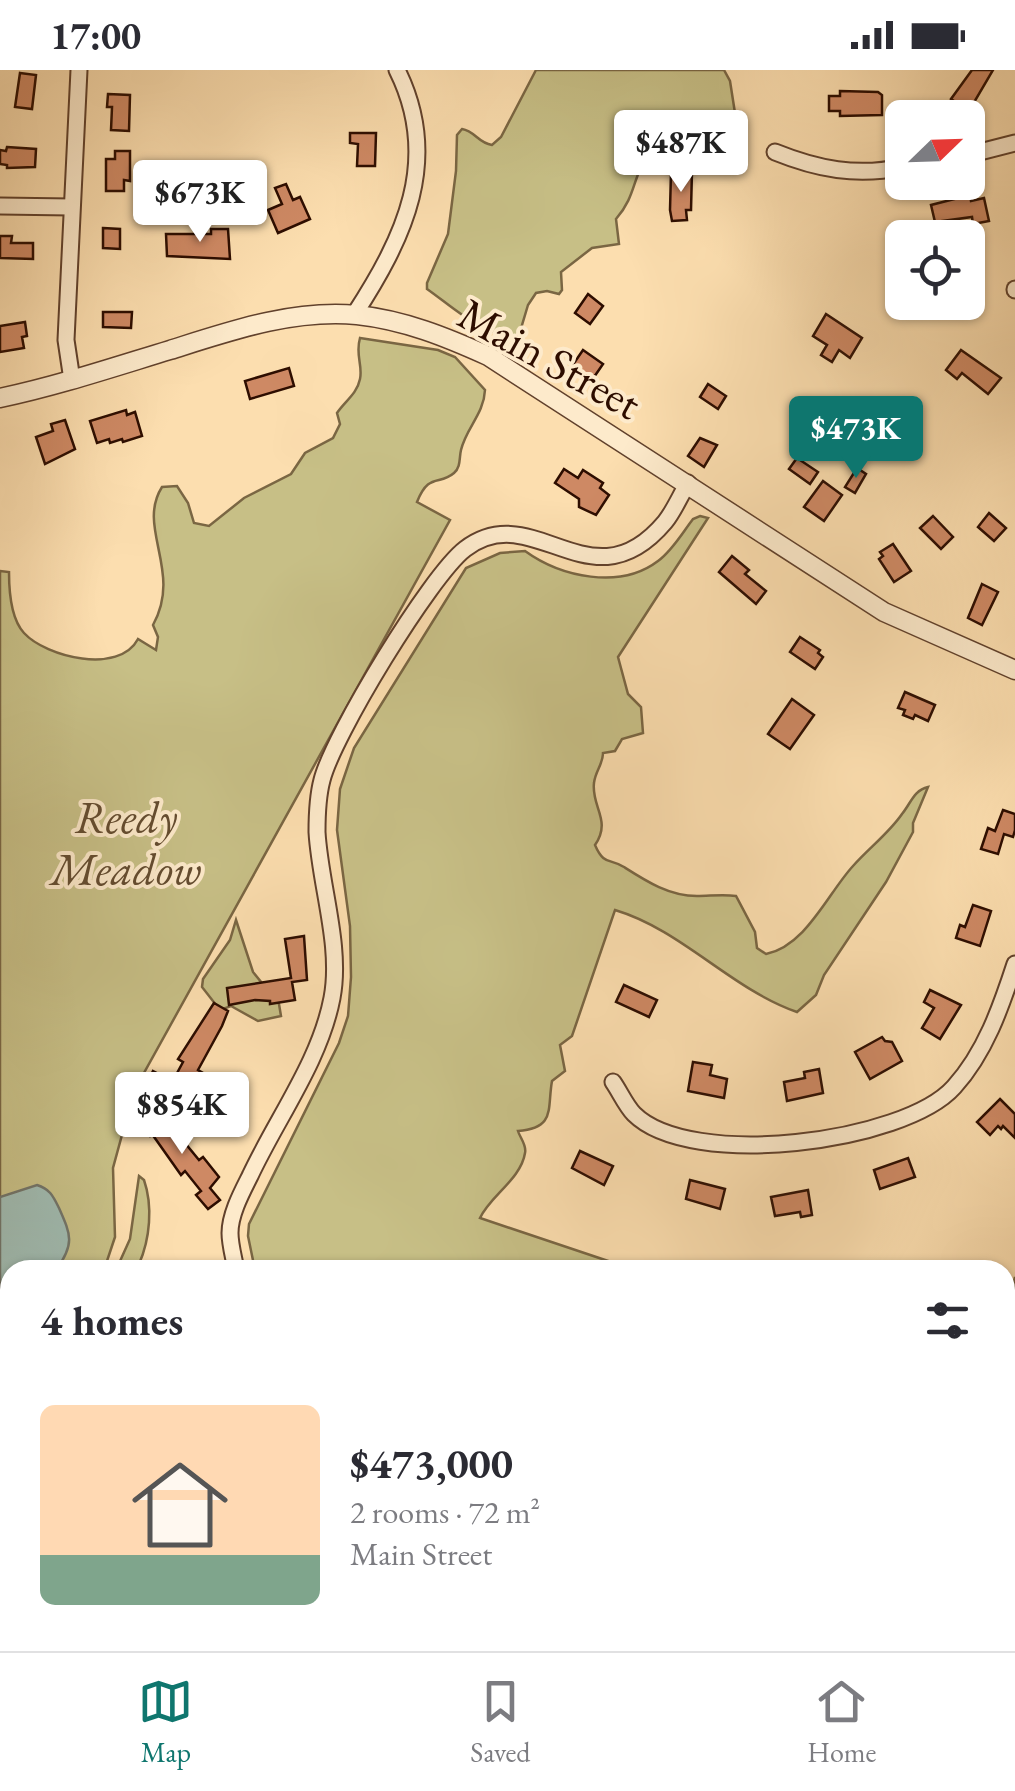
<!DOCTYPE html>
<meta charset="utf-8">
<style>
:root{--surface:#fff;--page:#f7f7f7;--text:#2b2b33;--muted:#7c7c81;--line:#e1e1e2;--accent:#0f766e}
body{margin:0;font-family:"EB Garamond",serif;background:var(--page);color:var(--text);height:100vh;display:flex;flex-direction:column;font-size:38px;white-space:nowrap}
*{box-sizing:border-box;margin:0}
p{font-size:32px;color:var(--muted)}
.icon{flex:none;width:55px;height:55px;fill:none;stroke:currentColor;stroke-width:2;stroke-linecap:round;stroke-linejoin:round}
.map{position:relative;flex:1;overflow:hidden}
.details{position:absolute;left:0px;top:1190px;width:1015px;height:392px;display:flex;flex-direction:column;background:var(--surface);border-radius:30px 30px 0 0;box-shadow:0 2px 8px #0004}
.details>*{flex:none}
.needle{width:65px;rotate:67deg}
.fabs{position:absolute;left:885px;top:30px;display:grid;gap:20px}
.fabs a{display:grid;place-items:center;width:100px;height:100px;border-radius:15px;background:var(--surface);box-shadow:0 2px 8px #0004;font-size:50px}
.price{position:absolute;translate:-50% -85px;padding:0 22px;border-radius:10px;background:#fff;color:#222;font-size:32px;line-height:65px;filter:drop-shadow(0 2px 5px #0008)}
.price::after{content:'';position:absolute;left:50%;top:60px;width:30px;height:22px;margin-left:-15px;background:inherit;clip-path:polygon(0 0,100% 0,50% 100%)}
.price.active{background:var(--accent);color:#fff}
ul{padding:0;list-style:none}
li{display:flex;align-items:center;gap:30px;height:250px;padding:0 40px}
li+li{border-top:2px solid var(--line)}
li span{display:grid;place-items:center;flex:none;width:280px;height:200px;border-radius:15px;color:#555}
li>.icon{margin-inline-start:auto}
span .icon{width:120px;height:120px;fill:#fffc;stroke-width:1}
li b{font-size:42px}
h2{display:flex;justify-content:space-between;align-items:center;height:120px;padding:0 40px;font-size:42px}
.status{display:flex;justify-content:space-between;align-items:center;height:70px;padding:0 50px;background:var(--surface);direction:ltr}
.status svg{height:28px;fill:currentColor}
.menu{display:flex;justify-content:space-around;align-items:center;height:140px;border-top:2px solid var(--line);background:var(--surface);font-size:28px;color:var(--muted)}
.menu a{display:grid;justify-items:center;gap:5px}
.menu .active{color:var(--accent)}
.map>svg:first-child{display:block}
.green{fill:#c7bf86;stroke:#7a6643;stroke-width:2.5}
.water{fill:#a0bbb1;stroke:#72756a;stroke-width:2.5}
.building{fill:#ce8964;stroke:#2d0d00;stroke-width:2.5}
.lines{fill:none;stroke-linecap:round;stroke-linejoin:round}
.minor-casing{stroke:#61412c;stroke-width:19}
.tertiary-casing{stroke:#61412c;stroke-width:21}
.minor{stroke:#fdeacb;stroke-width:15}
.tertiary{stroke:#fdeacb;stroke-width:18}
.labels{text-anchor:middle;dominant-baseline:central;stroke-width:8;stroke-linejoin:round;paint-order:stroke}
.street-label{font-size:45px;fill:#2d0d00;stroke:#fdeacb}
.park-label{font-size:45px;font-style:italic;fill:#634b2f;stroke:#fdeacb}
</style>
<div class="status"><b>17:00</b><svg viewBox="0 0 49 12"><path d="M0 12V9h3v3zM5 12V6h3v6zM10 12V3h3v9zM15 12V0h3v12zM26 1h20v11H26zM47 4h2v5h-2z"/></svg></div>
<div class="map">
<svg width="1015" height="1581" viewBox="0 0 1015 1581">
<rect width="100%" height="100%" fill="#fcdeaf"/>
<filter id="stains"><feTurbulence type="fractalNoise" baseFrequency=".002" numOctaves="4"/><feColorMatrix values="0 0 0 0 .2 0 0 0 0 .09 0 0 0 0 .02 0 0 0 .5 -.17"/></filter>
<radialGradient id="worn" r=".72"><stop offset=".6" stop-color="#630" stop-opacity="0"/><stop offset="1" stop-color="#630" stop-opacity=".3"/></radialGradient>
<g class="green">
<path d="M 536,0 L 724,0 L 730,11 L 735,43 C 726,55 711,53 700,64 L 698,93 L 693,95 L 661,80 L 649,84 C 632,106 637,125 616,149 L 619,174 L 592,178 L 561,202 L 562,220 L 559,224 L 547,221 L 536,223 L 528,235 L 519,265 C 485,269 453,237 427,219 L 427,213 L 448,164 L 456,101 L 457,65 L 462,59 C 475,61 478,73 492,75 L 501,67 Z"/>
<path d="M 360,268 L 438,280 L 455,287 L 485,320 C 484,344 466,358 461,380 C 459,388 461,397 454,403 C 439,416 429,402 417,432 L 450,450 L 134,1021 L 113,1098 L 115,1167 L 104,1200 L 10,1200 L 10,1572 L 120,1573 L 126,1581 L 0,1581 L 0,501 L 9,502 C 9,520 11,549 24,563 C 46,587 119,605 138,569 L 156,580 L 158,567 L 153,555 C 183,501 136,458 162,417 L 177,416 L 188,433 L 194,453 L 209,456 L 244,428 L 291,404 L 305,383 L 333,368 L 340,354 L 337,343 C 345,331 357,324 360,309 C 363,295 355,285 360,268 Z"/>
<path d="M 700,446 L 708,448 L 618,587 L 628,624 L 641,637 L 643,663 L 622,669 L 615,681 L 603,683 C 603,694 595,702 594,713 C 591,737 612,750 595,775 C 604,796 610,788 624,797 C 646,811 669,826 697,826 C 710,826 723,824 736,826 L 755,862 L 757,878 L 766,884 C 806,876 828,823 853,796 C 869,778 889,763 902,744 C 911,733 914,720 928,717 L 913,753 L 913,762 L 886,812 L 824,905 L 816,925 L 797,942 C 731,919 682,860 615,840 L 572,966 L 560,975 L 565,1001 L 552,1011 C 547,1039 556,1058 518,1061 C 520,1068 527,1075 525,1083 C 521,1109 490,1126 480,1148 L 635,1200 L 255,1200 L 248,1166 L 249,1154 L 339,973 L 348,946 L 351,907 L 350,856 L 337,760 L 340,719 L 354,678 L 466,498 L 500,483 L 525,481 C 561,507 620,520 658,491 C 672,481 683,462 693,449 Z"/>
<polygon points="236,850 253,902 279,934 281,946 258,951 231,936 220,940 202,917 203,909 230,870"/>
<path d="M 139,1106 L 144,1110 C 153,1136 150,1169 139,1194 L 142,1200 L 116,1200 L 130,1169 Z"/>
<polygon points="1015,1207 1015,1581 311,1581 333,1572 1005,1572 1005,1248"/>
</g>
<path class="water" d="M 37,1115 C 50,1119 53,1126 59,1138 C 71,1165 75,1174 56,1200 L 10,1200 L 10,1248 L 0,1255 L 0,1127 Z"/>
<g class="building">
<polygon points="972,0 993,0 969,41 951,29"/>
<polygon points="20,3 36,5 32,39 15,37"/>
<polygon points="840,21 878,22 882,25 882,45 840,46 840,41 829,41 829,26 840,26"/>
<polygon points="108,24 130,25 129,61 111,60 112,37 107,37"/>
<polygon points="350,63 376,63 375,96 357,96 358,74 350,73"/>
<polygon points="7,77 36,79 35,97 7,98 7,95 0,94 0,80 6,81"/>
<polygon points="115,81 130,81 130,111 124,110 124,121 106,121 106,89 115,89"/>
<polygon points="692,101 691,140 686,140 687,150 672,151 670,140 671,102"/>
<polygon points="286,114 293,130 300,127 310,149 278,163 268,140 282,134 275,118"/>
<polygon points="970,125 971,131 984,128 989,151 973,154 972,147 935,152 931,135"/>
<polygon points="103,158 120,159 120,179 103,178"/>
<polygon points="211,159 228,159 230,189 167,186 166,164 211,164"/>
<polygon points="0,166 12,166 11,173 33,173 33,189 0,188"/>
<polygon points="588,224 603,236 590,254 575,243"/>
<polygon points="103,242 132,242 131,258 103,257"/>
<polygon points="826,244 862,268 850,288 839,280 832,292 821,285 827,275 813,266"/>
<polygon points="25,252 27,266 22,267 24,278 0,282 0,256"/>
<polygon points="583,280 603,294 592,310 572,296"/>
<polygon points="961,280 1001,308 988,324 962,303 957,309 946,300"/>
<polygon points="289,298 294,316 250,329 245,311"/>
<polygon points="708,314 726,326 718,339 700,327"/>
<polygon points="126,340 127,345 135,342 142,366 123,372 122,369 110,373 109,369 97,373 90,351"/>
<polygon points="65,350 75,379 45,394 36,367 53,361 51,354"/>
<polygon points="700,368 717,375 704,397 688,386"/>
<polygon points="797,388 818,402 810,414 789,399"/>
<polygon points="857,398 866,404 855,423 845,417"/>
<polygon points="564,399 578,408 583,400 603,413 600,418 609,425 596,445 579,437 579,429 555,413"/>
<polygon points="823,411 842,425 824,451 804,437"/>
<polygon points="989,443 1006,458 994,471 978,457"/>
<polygon points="933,446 953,467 941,479 920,458"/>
<polygon points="893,474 911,501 894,512 879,489 883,486 880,482"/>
<polygon points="732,486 749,500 745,504 766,521 756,534 719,502"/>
<polygon points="982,514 998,522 982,555 968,548"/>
<polygon points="800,567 820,580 818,583 823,587 815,599 790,582"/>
<polygon points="905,622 935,635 928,651 915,645 913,649 903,645 905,640 898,638"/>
<polygon points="792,629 814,645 790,679 768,664"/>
<polygon points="1003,740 1015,744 1015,760 1013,767 1004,764 998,784 981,779 988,758 995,761"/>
<polygon points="973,835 991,841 980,876 956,868 960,855 965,857"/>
<polygon points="304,866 307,910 292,912 295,930 270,934 270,931 255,930 229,935 227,918 291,908 285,869"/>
<polygon points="624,915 657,930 649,947 616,932"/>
<polygon points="930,920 961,935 940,969 922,958 934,938 924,932"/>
<polygon points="214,933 228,941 222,956 198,1000 203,1003 190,1026 179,1020 178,1023 169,1018 183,992 178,989"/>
<polygon points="882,967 885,971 892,972 902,991 870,1009 855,982"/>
<polygon points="693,992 712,995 710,1005 727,1009 724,1028 688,1021"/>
<polygon points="819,999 823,1023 787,1031 784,1012 805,1008 804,1002"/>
<polygon points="153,1001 172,1011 164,1025 146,1015"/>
<polygon points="1000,1029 1015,1044 1015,1068 1003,1056 1001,1059 998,1056 990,1065 977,1052"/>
<polygon points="147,1039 161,1056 167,1051 199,1090 203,1087 219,1107 210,1118 220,1130 208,1139 196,1125 201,1121 185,1101 181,1105 152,1064 150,1066 135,1048"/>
<polygon points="580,1081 613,1096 604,1115 572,1098"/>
<polygon points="908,1088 915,1107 880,1119 874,1100"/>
<polygon points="690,1110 725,1119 720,1139 686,1129"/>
<polygon points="808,1120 812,1145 801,1147 800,1142 775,1146 771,1127"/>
</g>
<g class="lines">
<g class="minor-casing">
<g id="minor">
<path d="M 775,82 C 817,99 857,107 902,97"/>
<polyline points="968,85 1015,73"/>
<polyline points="0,136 71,137"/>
<polyline points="1015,219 1015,220"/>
<path d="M 354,245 C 404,168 442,90 397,0"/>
<polyline points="72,310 66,270 79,0"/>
<path d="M 613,1012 C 620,1022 626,1036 634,1044 C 690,1100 904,1073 954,1017 C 985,983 1001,937 1015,894"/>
<path d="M 236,1200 C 234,1188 230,1175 230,1163 C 230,1144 242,1122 250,1106 C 277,1048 320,991 332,928 C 342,876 320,815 317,762 C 317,746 318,725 322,710 C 333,666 430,506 465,479 C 534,426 591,540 665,452 C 674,441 680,426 688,413"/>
</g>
</g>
<g class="tertiary-casing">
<path id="tertiary" d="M 0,328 C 57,316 114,297 170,280 C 230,261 293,239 357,245 C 404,250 446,267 488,286 L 884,542 L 1015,600"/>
</g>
<use href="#minor" class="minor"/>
<use href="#tertiary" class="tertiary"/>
</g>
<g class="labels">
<g class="street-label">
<text transform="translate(550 288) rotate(29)">Main Street</text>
</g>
<g class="park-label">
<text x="126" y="747">Reedy<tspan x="126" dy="52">Meadow</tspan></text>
</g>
</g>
<rect width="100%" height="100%" filter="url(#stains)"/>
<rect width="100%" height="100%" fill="url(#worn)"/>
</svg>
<div class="fabs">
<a><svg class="needle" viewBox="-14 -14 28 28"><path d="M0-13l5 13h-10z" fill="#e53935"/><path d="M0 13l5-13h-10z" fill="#7c7c81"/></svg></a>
<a><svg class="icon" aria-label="locate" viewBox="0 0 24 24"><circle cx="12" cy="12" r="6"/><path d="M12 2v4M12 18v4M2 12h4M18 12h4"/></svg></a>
</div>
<b class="price" style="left:681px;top:125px">$487K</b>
<b class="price" style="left:200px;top:175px">$673K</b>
<b class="price active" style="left:856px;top:411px">$473K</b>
<b class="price" style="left:182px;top:1087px">$854K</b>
<section class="details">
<h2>4 homes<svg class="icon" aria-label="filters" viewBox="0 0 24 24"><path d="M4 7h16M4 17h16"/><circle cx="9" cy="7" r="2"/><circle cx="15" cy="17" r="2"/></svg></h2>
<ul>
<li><span style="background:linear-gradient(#ffd9b3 75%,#7fa58c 0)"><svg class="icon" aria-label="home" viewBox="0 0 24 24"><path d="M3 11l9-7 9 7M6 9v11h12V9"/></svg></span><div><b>$473,000</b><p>2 rooms · 72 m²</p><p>Main Street</p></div></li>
</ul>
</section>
</div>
<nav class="menu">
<a class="active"><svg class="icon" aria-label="map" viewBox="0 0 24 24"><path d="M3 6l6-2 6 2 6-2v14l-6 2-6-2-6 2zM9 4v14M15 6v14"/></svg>Map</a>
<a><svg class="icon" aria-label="saved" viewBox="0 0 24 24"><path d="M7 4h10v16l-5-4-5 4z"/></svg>Saved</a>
<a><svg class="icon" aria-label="home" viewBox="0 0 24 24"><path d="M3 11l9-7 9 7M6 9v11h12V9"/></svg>Home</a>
</nav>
